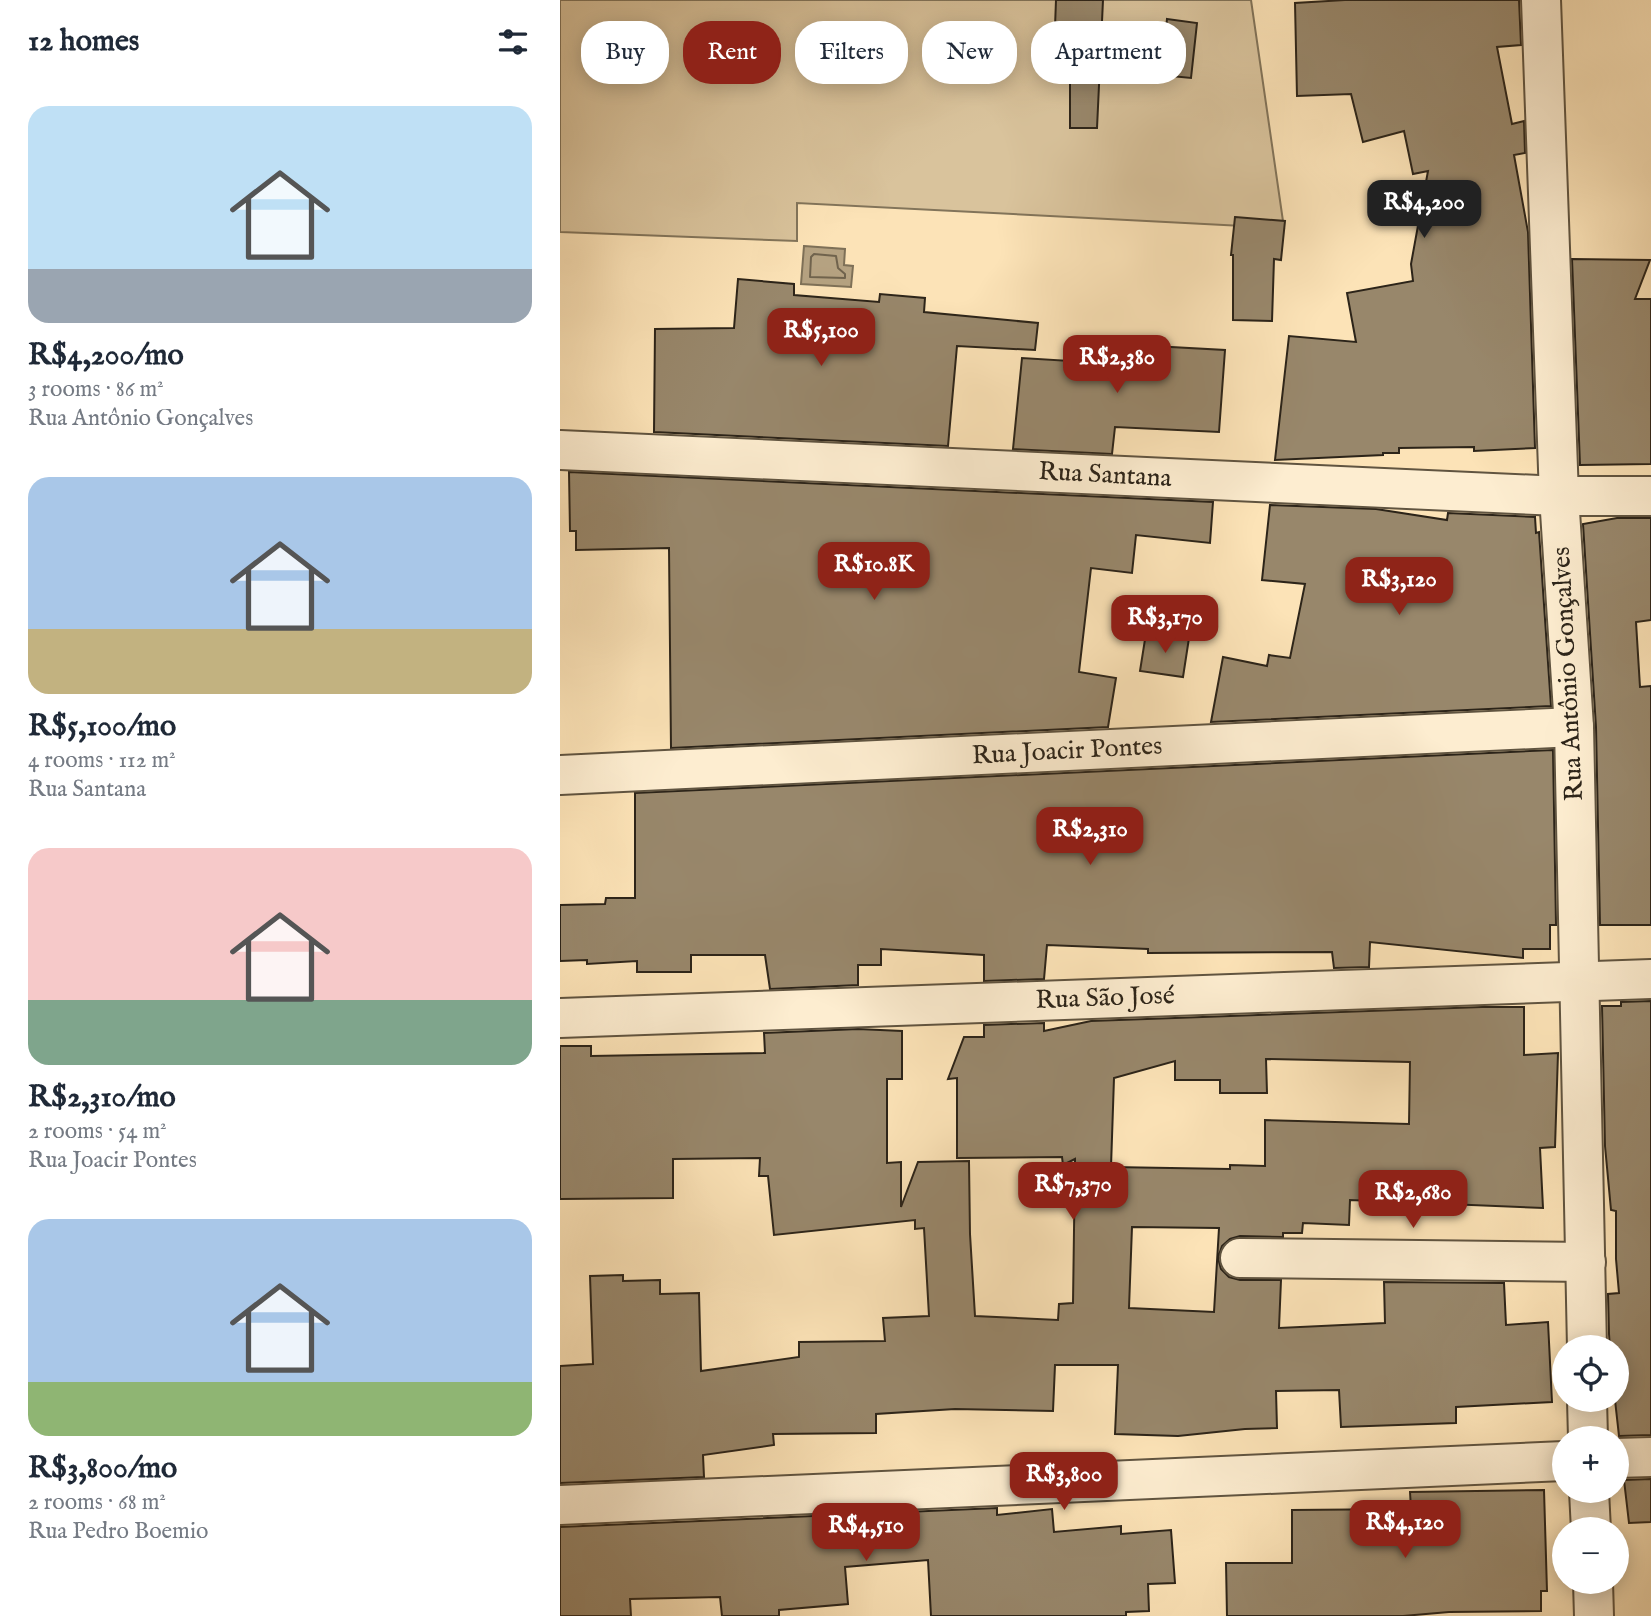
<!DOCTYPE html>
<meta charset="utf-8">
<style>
:root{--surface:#fff;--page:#f6f6f7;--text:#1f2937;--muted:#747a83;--accent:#8f2418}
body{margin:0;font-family:"IM FELL English",serif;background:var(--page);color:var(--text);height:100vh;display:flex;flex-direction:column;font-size:26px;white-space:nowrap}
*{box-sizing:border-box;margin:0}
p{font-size:23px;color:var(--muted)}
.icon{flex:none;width:38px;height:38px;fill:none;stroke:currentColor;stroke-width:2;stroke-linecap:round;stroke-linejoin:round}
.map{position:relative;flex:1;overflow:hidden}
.side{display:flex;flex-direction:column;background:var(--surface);width:560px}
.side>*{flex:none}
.top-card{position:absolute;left:21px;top:21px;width:665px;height:63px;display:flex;gap:14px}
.fabs{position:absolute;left:992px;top:1335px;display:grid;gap:14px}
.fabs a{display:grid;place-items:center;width:77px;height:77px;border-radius:50%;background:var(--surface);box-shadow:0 4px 18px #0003;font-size:35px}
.price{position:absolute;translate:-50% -60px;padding:0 16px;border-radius:14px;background:var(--accent);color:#fff;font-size:23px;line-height:46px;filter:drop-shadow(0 2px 4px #0008)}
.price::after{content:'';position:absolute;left:50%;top:42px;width:21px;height:16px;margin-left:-10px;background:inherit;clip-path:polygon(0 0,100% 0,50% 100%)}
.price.selected{background:#222;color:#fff}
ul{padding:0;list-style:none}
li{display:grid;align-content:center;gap:14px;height:371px;padding:0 28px}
li span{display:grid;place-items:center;height:217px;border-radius:21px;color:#555}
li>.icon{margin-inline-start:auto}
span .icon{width:126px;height:126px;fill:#fffc;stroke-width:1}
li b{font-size:30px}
h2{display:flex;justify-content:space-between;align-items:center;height:84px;padding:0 28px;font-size:30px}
.pill{padding:0 24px;border-radius:28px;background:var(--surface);box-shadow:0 4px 18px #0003;font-size:24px;line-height:63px}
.pill.selected{background:var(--accent);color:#fff}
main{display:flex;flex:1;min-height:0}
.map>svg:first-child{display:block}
.green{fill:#d9c39c;stroke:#82745a;stroke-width:2}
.water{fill:#b5a281;stroke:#7e7057;stroke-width:2}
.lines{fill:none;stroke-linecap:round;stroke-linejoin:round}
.shore{stroke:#70634d;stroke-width:2}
.building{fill:#98876b;stroke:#2c2419;stroke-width:2;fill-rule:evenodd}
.minor-casing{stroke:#605440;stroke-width:42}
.minor{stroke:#fdedd0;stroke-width:38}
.labels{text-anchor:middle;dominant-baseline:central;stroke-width:6;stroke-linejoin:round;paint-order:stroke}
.street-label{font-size:26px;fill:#2c2419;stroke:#fdedd0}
</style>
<main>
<section class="side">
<h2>12 homes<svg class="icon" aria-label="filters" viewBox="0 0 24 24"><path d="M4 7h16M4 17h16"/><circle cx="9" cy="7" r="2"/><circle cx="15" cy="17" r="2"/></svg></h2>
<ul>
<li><span style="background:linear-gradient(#bfe0f5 75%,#9aa5b1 0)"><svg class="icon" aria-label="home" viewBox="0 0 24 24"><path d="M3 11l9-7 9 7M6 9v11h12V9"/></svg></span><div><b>R$4,200/mo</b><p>3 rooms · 86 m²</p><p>Rua Antônio Gonçalves</p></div></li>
<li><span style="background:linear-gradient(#a9c7e8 70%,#c2b280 0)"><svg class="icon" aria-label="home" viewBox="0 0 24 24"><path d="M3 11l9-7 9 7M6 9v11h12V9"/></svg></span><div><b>R$5,100/mo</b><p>4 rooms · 112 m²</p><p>Rua Santana</p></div></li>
<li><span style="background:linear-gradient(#f6c9c9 70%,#7fa58c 0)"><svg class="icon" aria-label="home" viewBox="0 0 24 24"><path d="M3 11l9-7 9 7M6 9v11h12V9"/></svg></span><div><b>R$2,310/mo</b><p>2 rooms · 54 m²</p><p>Rua Joacir Pontes</p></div></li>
<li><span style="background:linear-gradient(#a9c7e8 75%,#8fb573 0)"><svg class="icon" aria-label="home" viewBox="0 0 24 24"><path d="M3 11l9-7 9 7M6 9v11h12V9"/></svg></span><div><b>R$3,800/mo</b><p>2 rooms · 68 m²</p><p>Rua Pedro Boemio</p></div></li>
</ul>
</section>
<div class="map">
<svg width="1091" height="1616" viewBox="0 0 1091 1616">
<rect width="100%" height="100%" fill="#fce3b7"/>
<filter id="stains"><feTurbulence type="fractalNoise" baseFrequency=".00286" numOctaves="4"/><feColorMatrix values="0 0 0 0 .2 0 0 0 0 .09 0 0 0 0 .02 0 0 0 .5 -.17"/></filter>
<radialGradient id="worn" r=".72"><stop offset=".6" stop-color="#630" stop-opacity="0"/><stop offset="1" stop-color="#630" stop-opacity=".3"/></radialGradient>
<polygon class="green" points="0,0 691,0 724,228 237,203 237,241 0,232"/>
<polygon class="water" points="244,246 285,249 284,265 293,266 291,287 241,284"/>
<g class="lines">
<polygon class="shore" points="254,254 276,256 278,268 285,274 285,278 250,277 251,257"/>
</g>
<g class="building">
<polygon points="496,0 543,0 537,128 510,128 510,81 493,81"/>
<polygon points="785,0 959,0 961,45 937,47 952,124 964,121 965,153 954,155 968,232 975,448 914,451 914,447 839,448 839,453 823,453 823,455 715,460 729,336 796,342 787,293 853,281 851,264 868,171 853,174 844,131 803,142 791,94 737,96 735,3"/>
<polygon points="607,19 637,23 631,78 601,75"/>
<polygon points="675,217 725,221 721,260 714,259 712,321 673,320 673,255 671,255"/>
<polygon points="1012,259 1090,260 1075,299 1091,299 1091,464 1020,465"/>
<polygon points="178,279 234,284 234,295 319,302 320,294 365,298 364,312 478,323 475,350 397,346 388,446 94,432 95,329 174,328"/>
<polygon points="527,340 593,342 593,346 665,350 659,432 555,427 552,454 453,449 462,358 526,362"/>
<polygon points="9,472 653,502 650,543 576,535 572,573 531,568 519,672 556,678 548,727 111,748 109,548 16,550 16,531 10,531"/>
<polygon points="710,505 816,509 887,520 888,513 975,517 976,533 979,532 991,706 651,722 663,657 707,666 709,655 730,658 745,584 702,580"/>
<polygon points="1057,518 1091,518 1091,620 1076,622 1080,687 1091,686 1091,925 1040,925 1036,727 1023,524"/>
<polygon points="586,633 629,638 623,677 580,671"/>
<polygon points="993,750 996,925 990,925 990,949 963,949 963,958 810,942 809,967 774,968 772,952 588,953 588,949 487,945 484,979 424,981 424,955 321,949 321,965 298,965 298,985 210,989 205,955 131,955 131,972 77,972 77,961 27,964 27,960 0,961 0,905 45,904 46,898 75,898 75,793"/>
<polygon points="1091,1001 1091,1435 1059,1436 1055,1400 1057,1400 1057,1348 1050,1348 1049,1334 1048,1294 1059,1293 1056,1259 1056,1211 1051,1210 1045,1146 1042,1006 1061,1006 1061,1002"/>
<path d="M 922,1007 L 964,1007 L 964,1055 L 998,1053 L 995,1147 L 980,1148 L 983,1208 L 790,1200 L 789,1225 L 743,1223 L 742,1233 L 723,1233 L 723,1237 L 680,1236 L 670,1239 L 662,1246 L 658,1258 L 661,1269 L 669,1277 L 680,1280 L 721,1280 L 719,1328 L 825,1323 L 824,1282 L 944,1283 L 946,1325 L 988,1322 L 992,1402 L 896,1407 L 896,1423 L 781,1427 L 779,1390 L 716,1391 L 717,1428 L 685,1429 L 618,1436 L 555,1434 L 558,1365 L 495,1365 L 493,1411 L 395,1409 L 316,1414 L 316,1433 L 213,1434 L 214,1445 L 143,1455 L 144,1477 L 0,1483 L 0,1366 L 33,1364 L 30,1276 L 63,1275 L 63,1281 L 100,1280 L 100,1294 L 139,1293 L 141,1371 L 239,1357 L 239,1342 L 325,1341 L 323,1318 L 369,1316 L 364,1228 L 355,1229 L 355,1220 L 214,1235 L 208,1176 L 199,1176 L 200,1158 L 113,1159 L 113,1198 L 0,1199 L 0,1046 L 31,1046 L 31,1056 L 205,1053 L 204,1033 L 298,1029 L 342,1031 L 342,1079 L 327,1079 L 327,1163 L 341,1162 L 341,1207 L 358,1162 L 409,1161 L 410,1234 L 415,1316 L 498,1320 L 499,1304 L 513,1303 L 515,1159 L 503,1165 L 502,1157 L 397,1158 L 397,1078 L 388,1079 L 404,1037 L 424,1037 L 424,1025 L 484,1023 L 484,1031 L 531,1021 ZM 706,1059 L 850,1062 L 849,1124 L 705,1120 L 705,1166 L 670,1165 L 670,1169 L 551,1167 L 554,1078 L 615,1061 L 615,1080 L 660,1080 L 660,1093 L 707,1093 ZM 572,1227 L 659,1228 L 654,1312 L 569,1308 Z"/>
<polygon points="1091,1479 1091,1522 1069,1523 1064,1480"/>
<polygon points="984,1490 987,1591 981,1591 981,1611 889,1612 843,1616 667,1616 666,1563 732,1563 732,1510 851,1509 850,1492"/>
<polygon points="437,1508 437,1515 492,1509 494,1532 561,1526 561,1534 611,1530 615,1583 588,1584 589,1611 566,1612 566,1616 371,1616 368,1560 285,1567 288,1604 219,1610 219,1616 162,1616 160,1597 70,1599 71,1616 0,1616 0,1527"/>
</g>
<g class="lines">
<g class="minor-casing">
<g id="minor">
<polyline points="981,0 999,496 1014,727 1027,1348"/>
<polyline points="0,450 999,496 1091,496"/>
<polyline points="0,775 1014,727"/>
<polyline points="0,1018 1091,979"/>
<polyline points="680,1258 1026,1262"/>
<polyline points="1027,1400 1028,1438"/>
<polyline points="1057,1458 1091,1457"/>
<polyline points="1029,1491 1031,1530"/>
<polyline points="0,1505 1004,1461"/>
<polyline points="1033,1582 1034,1616"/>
</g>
</g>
<use href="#minor" class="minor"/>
</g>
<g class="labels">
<g class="street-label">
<text transform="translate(545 475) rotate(3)">Rua Santana</text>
<text transform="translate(1008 674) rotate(-93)">Rua Antônio Gonçalves</text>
<text transform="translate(507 751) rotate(-3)">Rua Joacir Pontes</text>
<text transform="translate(545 998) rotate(-2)">Rua São José</text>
</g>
</g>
<rect width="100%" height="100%" filter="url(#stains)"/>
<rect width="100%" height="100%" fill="url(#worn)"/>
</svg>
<div class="fabs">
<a><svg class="icon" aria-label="locate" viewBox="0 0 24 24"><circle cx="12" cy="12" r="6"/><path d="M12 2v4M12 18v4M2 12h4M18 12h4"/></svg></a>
<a>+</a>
<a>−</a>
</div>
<b class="price selected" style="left:864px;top:240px">R$4,200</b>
<b class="price" style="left:261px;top:368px">R$5,100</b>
<b class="price" style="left:557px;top:395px">R$2,380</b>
<b class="price" style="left:314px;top:602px">R$10.8K</b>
<b class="price" style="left:839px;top:617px">R$3,120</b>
<b class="price" style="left:605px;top:655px">R$3,170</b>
<b class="price" style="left:530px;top:867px">R$2,310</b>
<b class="price" style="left:513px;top:1222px">R$7,370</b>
<b class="price" style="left:853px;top:1230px">R$2,680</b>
<b class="price" style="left:504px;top:1512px">R$3,800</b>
<b class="price" style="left:845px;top:1560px">R$4,120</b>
<b class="price" style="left:306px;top:1563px">R$4,510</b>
<div class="top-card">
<a class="pill">Buy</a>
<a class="pill selected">Rent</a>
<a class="pill">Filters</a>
<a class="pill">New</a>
<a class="pill">Apartment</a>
</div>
</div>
</main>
